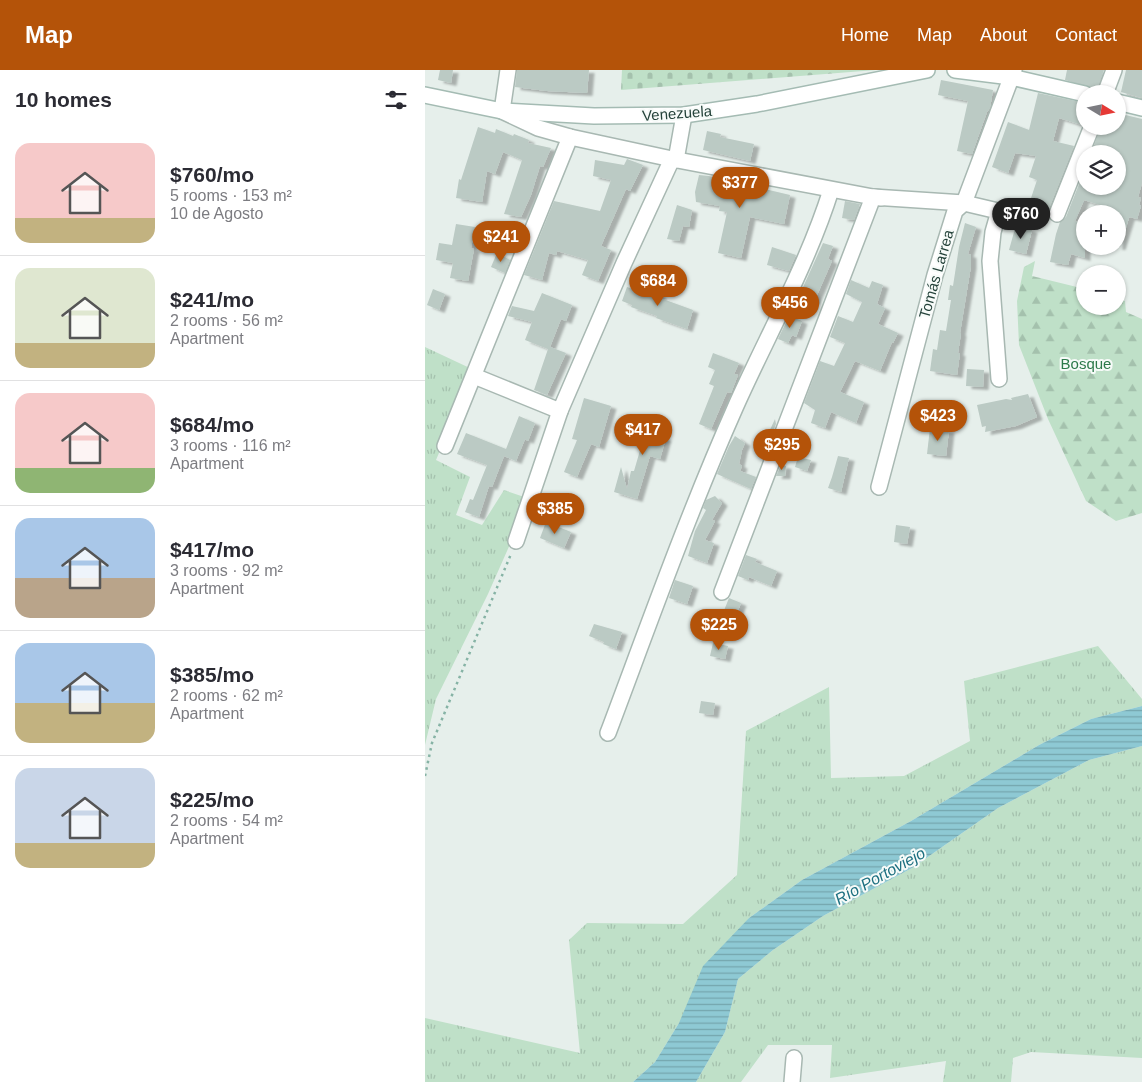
<!DOCTYPE html>
<meta charset="utf-8">
<style>
:root{--surface:#fff;--page:#f2f2f3;--text:#2b2b33;--muted:#7c7c81;--line:#e1e1e2;--accent:#b45309}
body{margin:0;font-family:Arial,sans-serif;background:var(--page);color:var(--text);height:100vh;display:flex;flex-direction:column;font-size:19px;white-space:nowrap}
*{box-sizing:border-box;margin:0}
p{font-size:16px;color:var(--muted)}
.icon{flex:none;width:28px;height:28px;fill:none;stroke:currentColor;stroke-width:2;stroke-linecap:round;stroke-linejoin:round}
.map{position:relative;flex:1;overflow:hidden}
.drawer{display:flex;flex-direction:column;background:var(--surface);width:425px}
.drawer>*{flex:none}
.needle{width:32px;rotate:100deg}
.buttons{position:absolute;left:651px;top:15px;display:grid;gap:10px}
.buttons a{display:grid;place-items:center;width:50px;height:50px;border-radius:50%;background:var(--surface);box-shadow:0 1px 4px #0004;font-size:25px}
.price{position:absolute;translate:-50% -42px;padding:0 11px;border-radius:18px;background:var(--accent);color:#fff;font-size:16px;line-height:32px;filter:drop-shadow(0 1px 2px #0008)}
.price::after{content:'';position:absolute;left:50%;top:30px;width:15px;height:11px;margin-left:-8px;background:inherit;clip-path:polygon(0 0,100% 0,50% 100%)}
.price.on{background:#222;color:#fff}
ul{padding:0;list-style:none}
li{display:flex;align-items:center;gap:15px;height:125px;padding:0 15px}
li+li{border-top:1px solid var(--line)}
li span{display:grid;place-items:center;flex:none;width:140px;height:100px;border-radius:15px;color:#555}
li>.icon{margin-inline-start:auto}
span .icon{width:60px;height:60px;fill:#fffc;stroke-width:1}
li b{font-size:21px}
h2{display:flex;justify-content:space-between;align-items:center;height:60px;padding:0 15px;font-size:21px}
header{display:flex;align-items:center;gap:30px;box-sizing:border-box;height:70px;padding:0 25px;background:var(--accent);color:#fff}
header strong{font-size:24px}
nav{display:flex;gap:28px;margin-inline-start:auto;font-size:18px}
main{display:flex;flex:1;min-height:0}
.map>svg:first-child{display:block}
.grass{fill:url(#grass-tufts)}
.forest{fill:url(#forest-firs)}
.cemetery{fill:url(#cemetery-stones)}
.water{fill:url(#water-rules)}
.building{fill:#bbcac4;filter:url(#shadow)}
.lines{fill:none;stroke-linecap:round;stroke-linejoin:round}
.street-casing{stroke:#a8b8b2;stroke-width:18}
.secondary-casing{stroke:#a4bbb3;stroke-width:18}
.path{stroke:#86b3a5;stroke-width:2.5;stroke-dasharray:2.5 4;stroke-linecap:butt}
.street{stroke:#fff;stroke-width:15}
.secondary{stroke:#fff;stroke-width:15}
.labels{text-anchor:middle;dominant-baseline:central;stroke-width:4;stroke-linejoin:round;paint-order:stroke}
.street-label{font-size:15px;fill:#24423a;stroke:#f7fbf9}
.park-label{font-size:15px;fill:#2d7a4b;stroke:#f7fbf9}
.water-label{font-size:16px;font-style:italic;fill:#1c6f80;stroke:#f7fbf9}
</style>
<header>
<strong>Map</strong>
<nav><a>Home</a><a>Map</a><a>About</a><a>Contact</a></nav>
</header>
<main>
<section class="drawer">
<h2>10 homes<svg class="icon" aria-label="filters" viewBox="0 0 24 24"><path d="M4 7h16M4 17h16"/><circle cx="9" cy="7" r="2"/><circle cx="15" cy="17" r="2"/></svg></h2>
<ul>
<li><span style="background:linear-gradient(#f6c9c9 75%,#c2b280 0)"><svg class="icon" aria-label="home" viewBox="0 0 24 24"><path d="M3 11l9-7 9 7M6 9v11h12V9"/></svg></span><div><b>$760/mo</b><p>5 rooms · 153 m²</p><p>10 de Agosto</p></div></li>
<li><span style="background:linear-gradient(#dfe7d0 75%,#c2b280 0)"><svg class="icon" aria-label="home" viewBox="0 0 24 24"><path d="M3 11l9-7 9 7M6 9v11h12V9"/></svg></span><div><b>$241/mo</b><p>2 rooms · 56 m²</p><p>Apartment</p></div></li>
<li><span style="background:linear-gradient(#f6c9c9 75%,#8fb573 0)"><svg class="icon" aria-label="home" viewBox="0 0 24 24"><path d="M3 11l9-7 9 7M6 9v11h12V9"/></svg></span><div><b>$684/mo</b><p>3 rooms · 116 m²</p><p>Apartment</p></div></li>
<li><span style="background:linear-gradient(#a9c7e8 60%,#b9a48a 0)"><svg class="icon" aria-label="home" viewBox="0 0 24 24"><path d="M3 11l9-7 9 7M6 9v11h12V9"/></svg></span><div><b>$417/mo</b><p>3 rooms · 92 m²</p><p>Apartment</p></div></li>
<li><span style="background:linear-gradient(#a9c7e8 60%,#c2b280 0)"><svg class="icon" aria-label="home" viewBox="0 0 24 24"><path d="M3 11l9-7 9 7M6 9v11h12V9"/></svg></span><div><b>$385/mo</b><p>2 rooms · 62 m²</p><p>Apartment</p></div></li>
<li><span style="background:linear-gradient(#c9d6e8 75%,#c2b280 0)"><svg class="icon" aria-label="home" viewBox="0 0 24 24"><path d="M3 11l9-7 9 7M6 9v11h12V9"/></svg></span><div><b>$225/mo</b><p>2 rooms · 54 m²</p><p>Apartment</p></div></li>
</ul>
</section>
<div class="map">
<svg width="717" height="1012" viewBox="0 0 717 1012">
<defs>
<pattern id="grass-tufts" width="24" height="20" patternUnits="userSpaceOnUse" patternTransform="scale(1.25)"><rect width="24" height="20" fill="#bfe0c8"/><path d="M3 7l-1-3M5 7V3M7 7l1-3M15 17l-1-3M17 17v-4M19 17l1-3" fill="none" stroke="#a4c1ad"/></pattern>
<pattern id="forest-firs" width="22" height="20" patternUnits="userSpaceOnUse" patternTransform="scale(1.25)"><rect width="22" height="20" fill="#bfe0c8"/><path d="M5 1l3.5 6h-7zM16 11l3.5 6h-7z" fill="#a4c1ad"/></pattern>
<pattern id="cemetery-stones" width="16" height="16" patternUnits="userSpaceOnUse" patternTransform="scale(1.25)"><rect width="16" height="16" fill="#bfe0c8"/><path d="M2 7V4a2 2 0 0 1 4 0v3zM10 15v-3a2 2 0 0 1 4 0v3z" fill="#a4c1ad"/></pattern>
<pattern id="water-rules" width="6" height="5" patternUnits="userSpaceOnUse" patternTransform="scale(1.25)"><rect width="6" height="5" fill="#8ec9d4"/><path d="M0 2.5h6" fill="none" stroke="#74a5ad"/></pattern>
<filter id="shadow"><feDropShadow dx="5.5" dy="3" stdDeviation="1" flood-color="#0004"/></filter>
</defs>
<rect width="100%" height="100%" fill="#e6efeb"/>
<g class="grass">
<polygon points="0,277 49,300 11,390 45,407 31,445 57,455 79,420 105,429 63,524 11,629 0,675"/>
<polygon points="673,576 717,629 717,636 666,649 614,675 486,751 377,810 324,848 254,953 230,992 208,1012 0,1012 0,948 155,983 144,870 162,853 258,854 312,805 321,661 404,617 406,708 479,706 545,671 539,611"/>
<polygon points="717,676 717,988 606,982 588,988 586,1012 518,1012 521,991 405,1008 407,975 343,975 316,1012 271,1012 300,962 313,909 348,880 398,846 487,798 573,738 664,690"/>
</g>
<polygon class="forest" points="610,191 607,206 660,219 660,236 692,236 693,229 700,231 701,242 717,249 717,443 691,451 661,431 623,349 594,275 592,231 599,197"/>
<polygon class="cemetery" points="197,0 451,0 196,20"/>
<polygon class="water" points="717,636 717,676 664,690 573,738 487,798 398,846 348,880 313,909 300,962 271,1012 208,1012 230,992 254,953 278,896 324,848 377,810 486,751 614,675 666,649"/>
<g class="building">
<polygon points="15,0 28,0 26,13 13,10"/>
<polygon points="92,0 164,0 162,23 122,21 90,17"/>
<polygon points="642,0 679,0 672,19 640,10"/>
<polygon points="701,0 717,0 717,28 696,22"/>
<polygon points="516,10 568,20 565,38 562,42 547,84 532,81 543,31 513,25"/>
<polygon points="613,23 660,33 660,50 657,55 634,48 628,71 649,76 623,141 604,134 612,110 604,107 611,86 590,83 583,103 567,97 583,52 604,60"/>
<polygon points="692,43 717,49 717,113 713,127 716,128 714,135 716,136 712,149 705,147 704,148 695,177 692,177 692,144 690,144 691,140 659,130 650,151 660,155 660,188 646,184 643,195 625,192 631,164 635,152 641,147 660,99 660,116 692,116 692,84 666,84 676,56 692,56"/>
<polygon points="53,57 70,63 71,59 88,66 89,64 104,70 103,73 126,78 118,97 115,96 106,125 96,147 79,144 97,90 78,82 70,104 62,101 57,132 31,128 34,109 36,110"/>
<polygon points="282,61 296,64 295,67 329,74 325,91 278,80"/>
<polygon points="202,89 218,95 205,121 201,119 176,176 186,180 173,211 157,205 163,190 132,181 131,185 124,183 117,210 99,205 129,131 175,141 186,110 168,106 170,90 199,95"/>
<polygon points="274,105 284,106 365,125 359,154 325,147 316,188 293,183 302,142 294,141 295,136 271,132 270,122"/>
<polygon points="420,131 435,134 429,150 417,148"/>
<polygon points="252,135 267,140 264,157 258,156 254,171 242,169"/>
<polygon points="540,153 551,157 543,184 546,185 546,196 535,263 536,263 533,283 535,283 532,305 505,301 508,279 512,280 515,260 521,261 526,230 523,230 525,215 528,216 534,177"/>
<polygon points="31,154 50,157 46,178 49,179 43,211 25,208 28,193 11,190 14,173 27,175"/>
<polygon points="591,155 607,160 601,184 584,180"/>
<polygon points="398,173 408,176 403,189 407,191 389,232 374,226"/>
<polygon points="347,177 371,185 364,201 342,195"/>
<polygon points="72,183 85,190 80,203 66,197"/>
<polygon points="426,210 444,218 447,211 458,215 452,234 460,238 453,254 473,263 468,273 467,272 455,301 430,291 415,322 439,332 431,353 406,342 400,358 386,353 390,340 379,333 395,291 409,296 420,273 405,267 413,246 428,252 437,232 421,224"/>
<polygon points="202,217 211,220 212,217 236,225 235,228 268,240 262,259 231,248 232,246 206,237 207,235 197,231"/>
<polygon points="8,219 20,224 14,240 2,235"/>
<polygon points="117,223 147,235 141,251 136,249 125,277 141,283 122,325 109,320 123,279 100,270 107,252 83,246 87,236 109,241"/>
<polygon points="364,246 377,251 371,267 367,265 363,273 353,269"/>
<polygon points="288,283 314,293 309,304 313,305 306,323 302,322 286,359 274,354 289,316 284,314 290,300 283,297"/>
<polygon points="542,299 559,300 558,317 541,316"/>
<polygon points="603,324 612,347 591,356 560,362 561,356 557,357 552,335 581,329 587,330 586,328"/>
<polygon points="159,328 186,336 174,377 166,374 152,407 139,402 152,370 147,369"/>
<polygon points="221,345 240,349 235,366 241,368 235,389 225,386 212,429 189,422 196,397 202,419 206,401 209,401 216,377 213,376"/>
<polygon points="94,346 110,353 103,371 100,369 91,391 79,386 67,417 64,416 54,447 40,442 45,429 48,430 62,395 32,384 41,363 81,379"/>
<polygon points="350,349 351,354 343,375 337,377"/>
<polygon points="505,358 524,360 521,386 502,384"/>
<polygon points="310,366 320,373 317,380 314,394 317,396 315,401 331,407 326,419 292,404 304,376"/>
<polygon points="413,386 424,388 416,422 403,418 407,407"/>
<polygon points="373,387 386,390 382,401 370,397"/>
<polygon points="356,395 361,396 360,406 351,406"/>
<polygon points="290,426 297,433 287,450 290,451 280,470 289,473 282,493 263,486 270,461 281,440 278,438 281,430"/>
<polygon points="121,452 146,462 139,478 115,468"/>
<polygon points="471,455 485,457 482,474 469,472"/>
<polygon points="321,485 332,489 330,492 352,501 346,516 324,507 323,510 313,506"/>
<polygon points="250,510 268,516 262,534 244,528"/>
<polygon points="304,528 316,533 308,553 296,548"/>
<polygon points="169,554 197,562 191,579 178,574 179,572 164,566"/>
<polygon points="288,573 303,576 300,589 285,586"/>
<polygon points="276,631 290,633 288,645 274,643"/>
</g>
<g class="lines">
<g class="street-casing">
<g id="street">
<polyline points="83,0 77,41 113,58 145,67 247,89 448,127 539,133 590,145"/>
<polyline points="680,24 689,0"/>
<polyline points="632,144 667,56"/>
<polyline points="49,306 135,341"/>
<polyline points="574,309 565,191 568,162 574,141"/>
<polyline points="20,376 145,67"/>
<polyline points="454,417 510,205 530,141 539,133 589,0"/>
<polyline points="91,471 135,341 199,193 247,89 251,90 259,45"/>
<polyline points="297,522 448,127 456,128"/>
<path d="M 183,663 C 224,554 263,444 310,338 C 342,266 382,196 406,120"/>
<polyline points="367,1012 369,988"/>
</g>
</g>
<g class="secondary-casing">
<g id="secondary">
<polyline points="530,0 586,7 660,24"/>
<polyline points="0,25 77,41 169,46 259,45 332,34 502,0"/>
<polyline points="692,32 717,38"/>
</g>
</g>
<polyline class="path" points="0,706 7,673 86,484"/>
<use href="#street" class="street"/>
<use href="#secondary" class="secondary"/>
</g>
<g class="labels">
<g class="street-label">
<text transform="translate(252 43) rotate(-4)">Venezuela</text>
<text transform="translate(511 204) rotate(-74)">Tomás Larrea</text>
</g>
<g class="park-label">
<text x="661" y="293">Bosque</text>
</g>
<g class="water-label">
<text transform="translate(455 806) rotate(-29)">Río Portoviejo</text>
</g>
</g>
</svg>
<div class="buttons">
<a><svg class="needle" viewBox="-14 -14 28 28"><path d="M0-13l5 13h-10z" fill="#e53935"/><path d="M0 13l5-13h-10z" fill="#7c7c81"/></svg></a>
<a><svg class="icon" aria-label="layers" viewBox="0 0 24 24"><path d="M12 4l9 5-9 5-9-5zM3 14l9 5 9-5"/></svg></a>
<a>+</a>
<a>−</a>
</div>
<b class="price" style="left:315px;top:139px">$377</b>
<b class="price on" style="left:596px;top:170px">$760</b>
<b class="price" style="left:76px;top:193px">$241</b>
<b class="price" style="left:233px;top:237px">$684</b>
<b class="price" style="left:365px;top:259px">$456</b>
<b class="price" style="left:513px;top:372px">$423</b>
<b class="price" style="left:218px;top:386px">$417</b>
<b class="price" style="left:357px;top:401px">$295</b>
<b class="price" style="left:130px;top:465px">$385</b>
<b class="price" style="left:294px;top:581px">$225</b>
</div>
</main>
